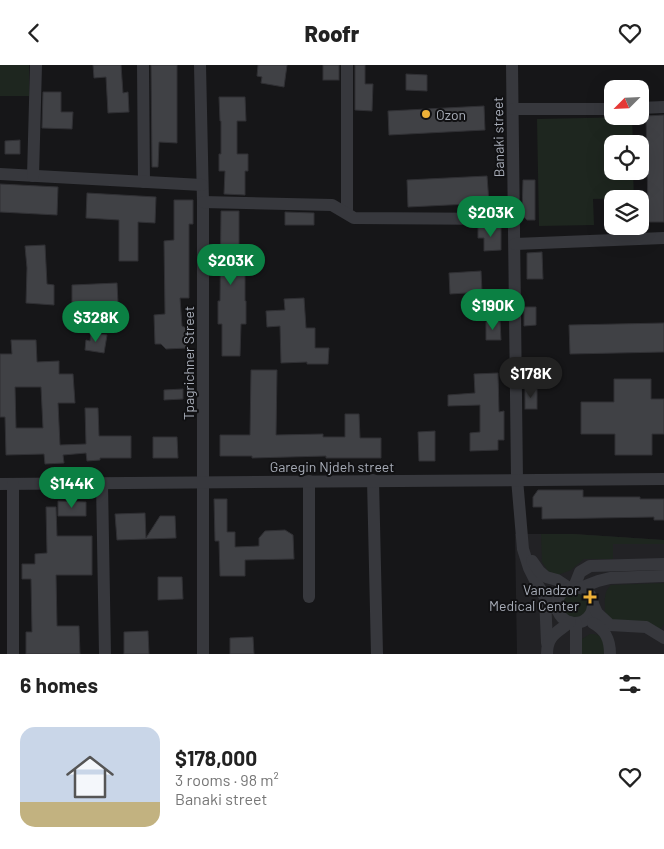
<!DOCTYPE html>
<meta charset="utf-8">
<style>
:root{--surface:#fff;--page:#f2f2f2;--text:#222;--muted:#767676;--accent:#0b8043}
body{margin:0;font-family:Barlow,sans-serif;background:var(--page);color:var(--text);height:100vh;display:flex;flex-direction:column;font-size:19px;white-space:nowrap}
*{box-sizing:border-box;margin:0}
p{font-size:16px;color:var(--muted)}
.icon{flex:none;width:28px;height:28px;fill:none;stroke:currentColor;stroke-width:2;stroke-linecap:round;stroke-linejoin:round}
.map{position:relative;height:589px;overflow:hidden}
.sheet{display:flex;flex-direction:column;background:var(--surface);flex:1}
.sheet>*{flex:none}
.needle{width:32px;rotate:246deg}
.tools{position:absolute;left:604px;top:15px;display:grid;gap:10px}
.tools a{display:grid;place-items:center;width:45px;height:45px;border-radius:10px;background:var(--surface);box-shadow:0 5px 20px #0002;font-size:25px}
.price{position:absolute;translate:-50% -42px;padding:0 11px;border-radius:18px;background:var(--accent);color:#fff;font-size:16px;line-height:32px;filter:drop-shadow(0 1px 2px #0008)}
.price::after{content:'';position:absolute;left:50%;top:30px;width:15px;height:11px;margin-left:-8px;background:inherit;clip-path:polygon(0 0,100% 0,50% 100%)}
.price.selected{background:#222;color:#fff}
ul{padding:0;list-style:none}
li{display:flex;align-items:center;gap:15px;height:125px;padding:0 20px}
li span{display:grid;place-items:center;flex:none;width:140px;height:100px;border-radius:15px;color:#555}
li>.icon{margin-inline-start:auto}
span .icon{width:60px;height:60px;fill:#fffc;stroke-width:1}
li b{font-size:21px}
h2{display:flex;justify-content:space-between;align-items:center;height:60px;padding:0 20px;font-size:21px}
header{display:flex;justify-content:space-between;align-items:center;height:65px;padding:0 20px;background:var(--surface);font-size:22px;font-weight:800}
.map>svg:first-child{display:block}
.built{fill:#222225}
.green{fill:#1e261f}
.building{fill:#404145;stroke:#303034;fill-rule:evenodd}
.lines{fill:none;stroke-linecap:round;stroke-linejoin:round}
.minor{stroke:#37383d;stroke-width:12}
.poi-dot{fill:#eeb138;stroke:#111113;stroke-width:2}
.labels{text-anchor:middle;dominant-baseline:central;stroke-width:4;stroke-linejoin:round;paint-order:stroke}
.poi-label{font-size:14px;fill:#a8adb8;stroke:#111113;text-anchor:start}
.street-label{font-size:14px;fill:#a8adb8;stroke:#111113}
</style>
<header><svg class="icon" aria-label="back" viewBox="0 0 24 24"><path d="M15 5l-7 7 7 7"/></svg>Roofr<svg class="icon" aria-label="heart" viewBox="0 0 24 24"><path d="M12 20l-8-8c-3-5 5-10 8-4 3-6 11-1 8 4z"/></svg></header>
<div class="map">
<svg width="664" height="589" viewBox="0 0 664 589">
<rect width="100%" height="100%" fill="#161618"/>
<polygon class="built" points="515,469 573,469 664,475 664,589 517,589"/>
<g class="green">
<rect x="0" y="0" width="29" height="31"/>
<polygon points="632,52 633,79 612,79 612,106 633,106 634,133 593,134 594,160 539,161 537,54"/>
<polygon points="541,469 573,469 664,475 664,479 613,479 613,494 584,494 571,505 558,510 548,506 542,497"/>
<path d="M 664,518 L 664,559 L 660,565 L 614,556 L 605,547 C 605,537 603,527 611,520 Z"/>
<circle cx="575" cy="540" r="13"/>
<path d="M 590,569 C 604,568 604,578 605,589 L 581,589 L 582,574 Z"/>
</g>
<g class="building">
<polygon points="93,0 121,0 123,28 128,27 129,47 108,48 106,12 94,13"/>
<polygon points="151,0 177,0 177,78 159,77 158,102 152,102"/>
<polygon points="258,0 287,0 284,22 261,18 262,12 257,11"/>
<rect x="323" y="0" width="16" height="15"/>
<polygon points="355,0 365,0 365,19 373,19 372,46 355,45"/>
<polygon points="406,9 427,10 427,26 406,25"/>
<polygon points="43,27 61,27 61,47 73,47 72,64 42,63"/>
<polygon points="219,32 245,32 246,56 237,56 237,89 248,89 248,106 245,106 245,130 224,129 225,106 219,106 219,89 221,89 221,56 220,56"/>
<polygon points="484,41 485,65 389,70 388,46"/>
<polygon points="664,50 664,157 640,157 640,144 648,144 646,51"/>
<polygon points="20,75 20,89 5,89 5,76"/>
<polygon points="487,111 489,138 408,142 407,115"/>
<polygon points="523,115 535,115 535,155 527,155 522,150"/>
<polygon points="0,119 58,122 57,150 0,147"/>
<polygon points="87,128 156,132 155,158 138,157 138,196 119,196 119,155 86,153"/>
<polygon points="174,135 193,135 193,159 189,159 189,233 180,233 182,261 186,263 187,283 166,284 161,279 155,279 154,250 165,249 164,176 174,175"/>
<polygon points="221,146 239,146 239,196 245,196 245,236 246,236 246,259 241,259 240,291 222,291 222,259 218,259 218,236 220,236"/>
<polygon points="285,147 314,148 314,160 285,160"/>
<polygon points="478,162 501,162 501,185 484,186 484,173 478,173"/>
<polygon points="45,180 47,219 54,220 54,240 26,238 27,203 25,181"/>
<polygon points="542,187 543,214 527,214 527,188"/>
<polygon points="481,206 482,227 450,229 449,208"/>
<polygon points="117,218 118,238 72,239 72,220"/>
<polygon points="304,233 306,263 315,263 315,283 329,283 328,299 307,299 307,297 281,298 280,261 267,262 266,246 285,245 284,234"/>
<polygon points="524,242 536,242 536,260 524,261"/>
<polygon points="500,256 501,275 486,275 486,257"/>
<polygon points="664,258 664,287 570,289 569,260"/>
<polygon points="91,268 107,270 104,288 85,285 86,275 90,276"/>
<path d="M 11,275 L 36,275 L 37,297 L 59,296 L 59,309 L 73,309 L 75,338 L 58,338 L 60,380 L 86,379 L 85,343 L 98,343 L 99,371 L 131,371 L 131,393 L 100,393 L 100,395 L 87,396 L 86,388 L 63,390 L 64,398 L 45,399 L 44,389 L 6,390 L 5,352 L 0,352 L 0,289 L 12,289 ZM 15,322 L 41,322 L 43,363 L 16,363 Z"/>
<polygon points="251,305 277,305 276,370 323,369 323,372 345,372 345,349 359,349 360,373 381,373 381,393 326,393 326,391 252,393 252,391 220,391 220,370 250,370"/>
<polygon points="498,308 499,347 504,346 504,375 498,375 498,385 470,386 470,368 480,367 480,340 448,341 448,330 475,328 474,309"/>
<polygon points="614,314 651,314 651,334 664,334 664,369 652,369 652,390 615,390 615,369 581,369 581,337 614,337"/>
<polygon points="183,324 183,334 164,335 164,325"/>
<rect x="525" y="324" width="12" height="20"/>
<polygon points="435,366 435,396 419,396 418,367"/>
<polygon points="153,372 177,372 178,393 153,393"/>
<polygon points="538,425 583,425 583,432 640,432 640,434 664,434 664,455 654,455 654,452 542,454 542,442 533,442 533,432"/>
<polygon points="214,434 227,434 227,467 235,467 235,482 259,481 259,473 265,466 285,465 293,470 294,494 245,495 245,511 220,511 219,476 215,476"/>
<polygon points="58,436 86,437 86,451 58,451"/>
<polygon points="46,442 56,442 57,471 92,471 92,510 56,510 57,561 79,561 80,589 26,589 26,567 32,567 31,514 22,514 22,499 35,499 35,489 47,488"/>
<polygon points="145,448 146,473 160,451 175,451 176,473 117,475 115,449"/>
<polygon points="158,512 182,512 183,534 158,535"/>
<polygon points="148,566 149,589 124,589 124,567"/>
<polygon points="253,572 254,589 230,589 230,573"/>
</g>
<g class="lines">
<g class="minor">
<polyline points="143,0 144,117"/>
<polyline points="200,0 203,137 203,589"/>
<polyline points="347,0 347,148"/>
<polyline points="512,0 517,414 523,484 529,503 537,519 545,532 558,546"/>
<polyline points="640,43 664,42"/>
<polyline points="513,44 612,44"/>
<polyline points="0,109 202,120"/>
<polyline points="33,111 36,0"/>
<polyline points="203,137 332,140 354,153 514,154"/>
<polyline points="515,179 664,173"/>
<polyline points="373,415 377,589"/>
<polyline points="309,416 309,532"/>
<polyline points="102,418 105,589"/>
<polyline points="0,419 664,414"/>
<polyline points="13,419 13,589"/>
<polyline points="532,496 539,506 546,512 557,515 569,523"/>
<polyline points="574,522 580,507 590,501 664,499"/>
<circle cx="575" cy="540" r="18"/>
<polyline points="580,523 598,516 610,513 664,511"/>
<polyline points="545,532 547,578"/>
<polyline points="593,539 597,548 610,560 646,562 664,573"/>
<polyline points="576,558 576,589"/>
<path d="M 593,558 C 606,565 610,575 610,589"/>
<path d="M 547,589 C 547,570 557,568 570,557"/>
</g>
</g>
<g class="poi-dot">
<circle cx="426" cy="49" r="5"/>
<path d="M587.5 524.5h5v5h5v5h-5v5h-5v-5h-5v-5h5z"/>
</g>
<g class="labels">
<g class="poi-label">
<text x="436" y="49">Ozon</text>
<text x="579" y="524" text-anchor="end">Vanadzor<tspan x="579" dy="16">Medical Center</tspan></text>
</g>
<g class="street-label">
<text transform="translate(498 72) rotate(-91)">Banaki street</text>
<text transform="translate(188 298) rotate(-90)">Tpagrichner Street</text>
<text x="332" y="401">Garegin Njdeh street</text>
</g>
</g>
</svg>
<div class="tools">
<a><svg class="needle" viewBox="-14 -14 28 28"><path d="M0-13l5 13h-10z" fill="#e53935"/><path d="M0 13l5-13h-10z" fill="#767676"/></svg></a>
<a><svg class="icon" aria-label="locate" viewBox="0 0 24 24"><circle cx="12" cy="12" r="6"/><path d="M12 2v4M12 18v4M2 12h4M18 12h4"/></svg></a>
<a><svg class="icon" aria-label="layers" viewBox="0 0 24 24"><path d="M12 4l9 5-9 5-9-5zM3 14l9 5 9-5"/></svg></a>
</div>
<b class="price" style="left:491px;top:173px">$203K</b>
<b class="price" style="left:231px;top:221px">$203K</b>
<b class="price" style="left:493px;top:266px">$190K</b>
<b class="price" style="left:96px;top:278px">$328K</b>
<b class="price selected" style="left:531px;top:334px">$178K</b>
<b class="price" style="left:72px;top:444px">$144K</b>
</div>
<section class="sheet">
<h2>6 homes<svg class="icon" aria-label="filters" viewBox="0 0 24 24"><path d="M4 7h16M4 17h16"/><circle cx="9" cy="7" r="2"/><circle cx="15" cy="17" r="2"/></svg></h2>
<ul>
<li><span style="background:linear-gradient(#c9d6e8 75%,#c2b280 0)"><svg class="icon" aria-label="home" viewBox="0 0 24 24"><path d="M3 11l9-7 9 7M6 9v11h12V9"/></svg></span><div><b>$178,000</b><p>3 rooms · 98 m²</p><p>Banaki street</p></div><svg class="icon" aria-label="heart" viewBox="0 0 24 24"><path d="M12 20l-8-8c-3-5 5-10 8-4 3-6 11-1 8 4z"/></svg></li>
</ul>
</section>
